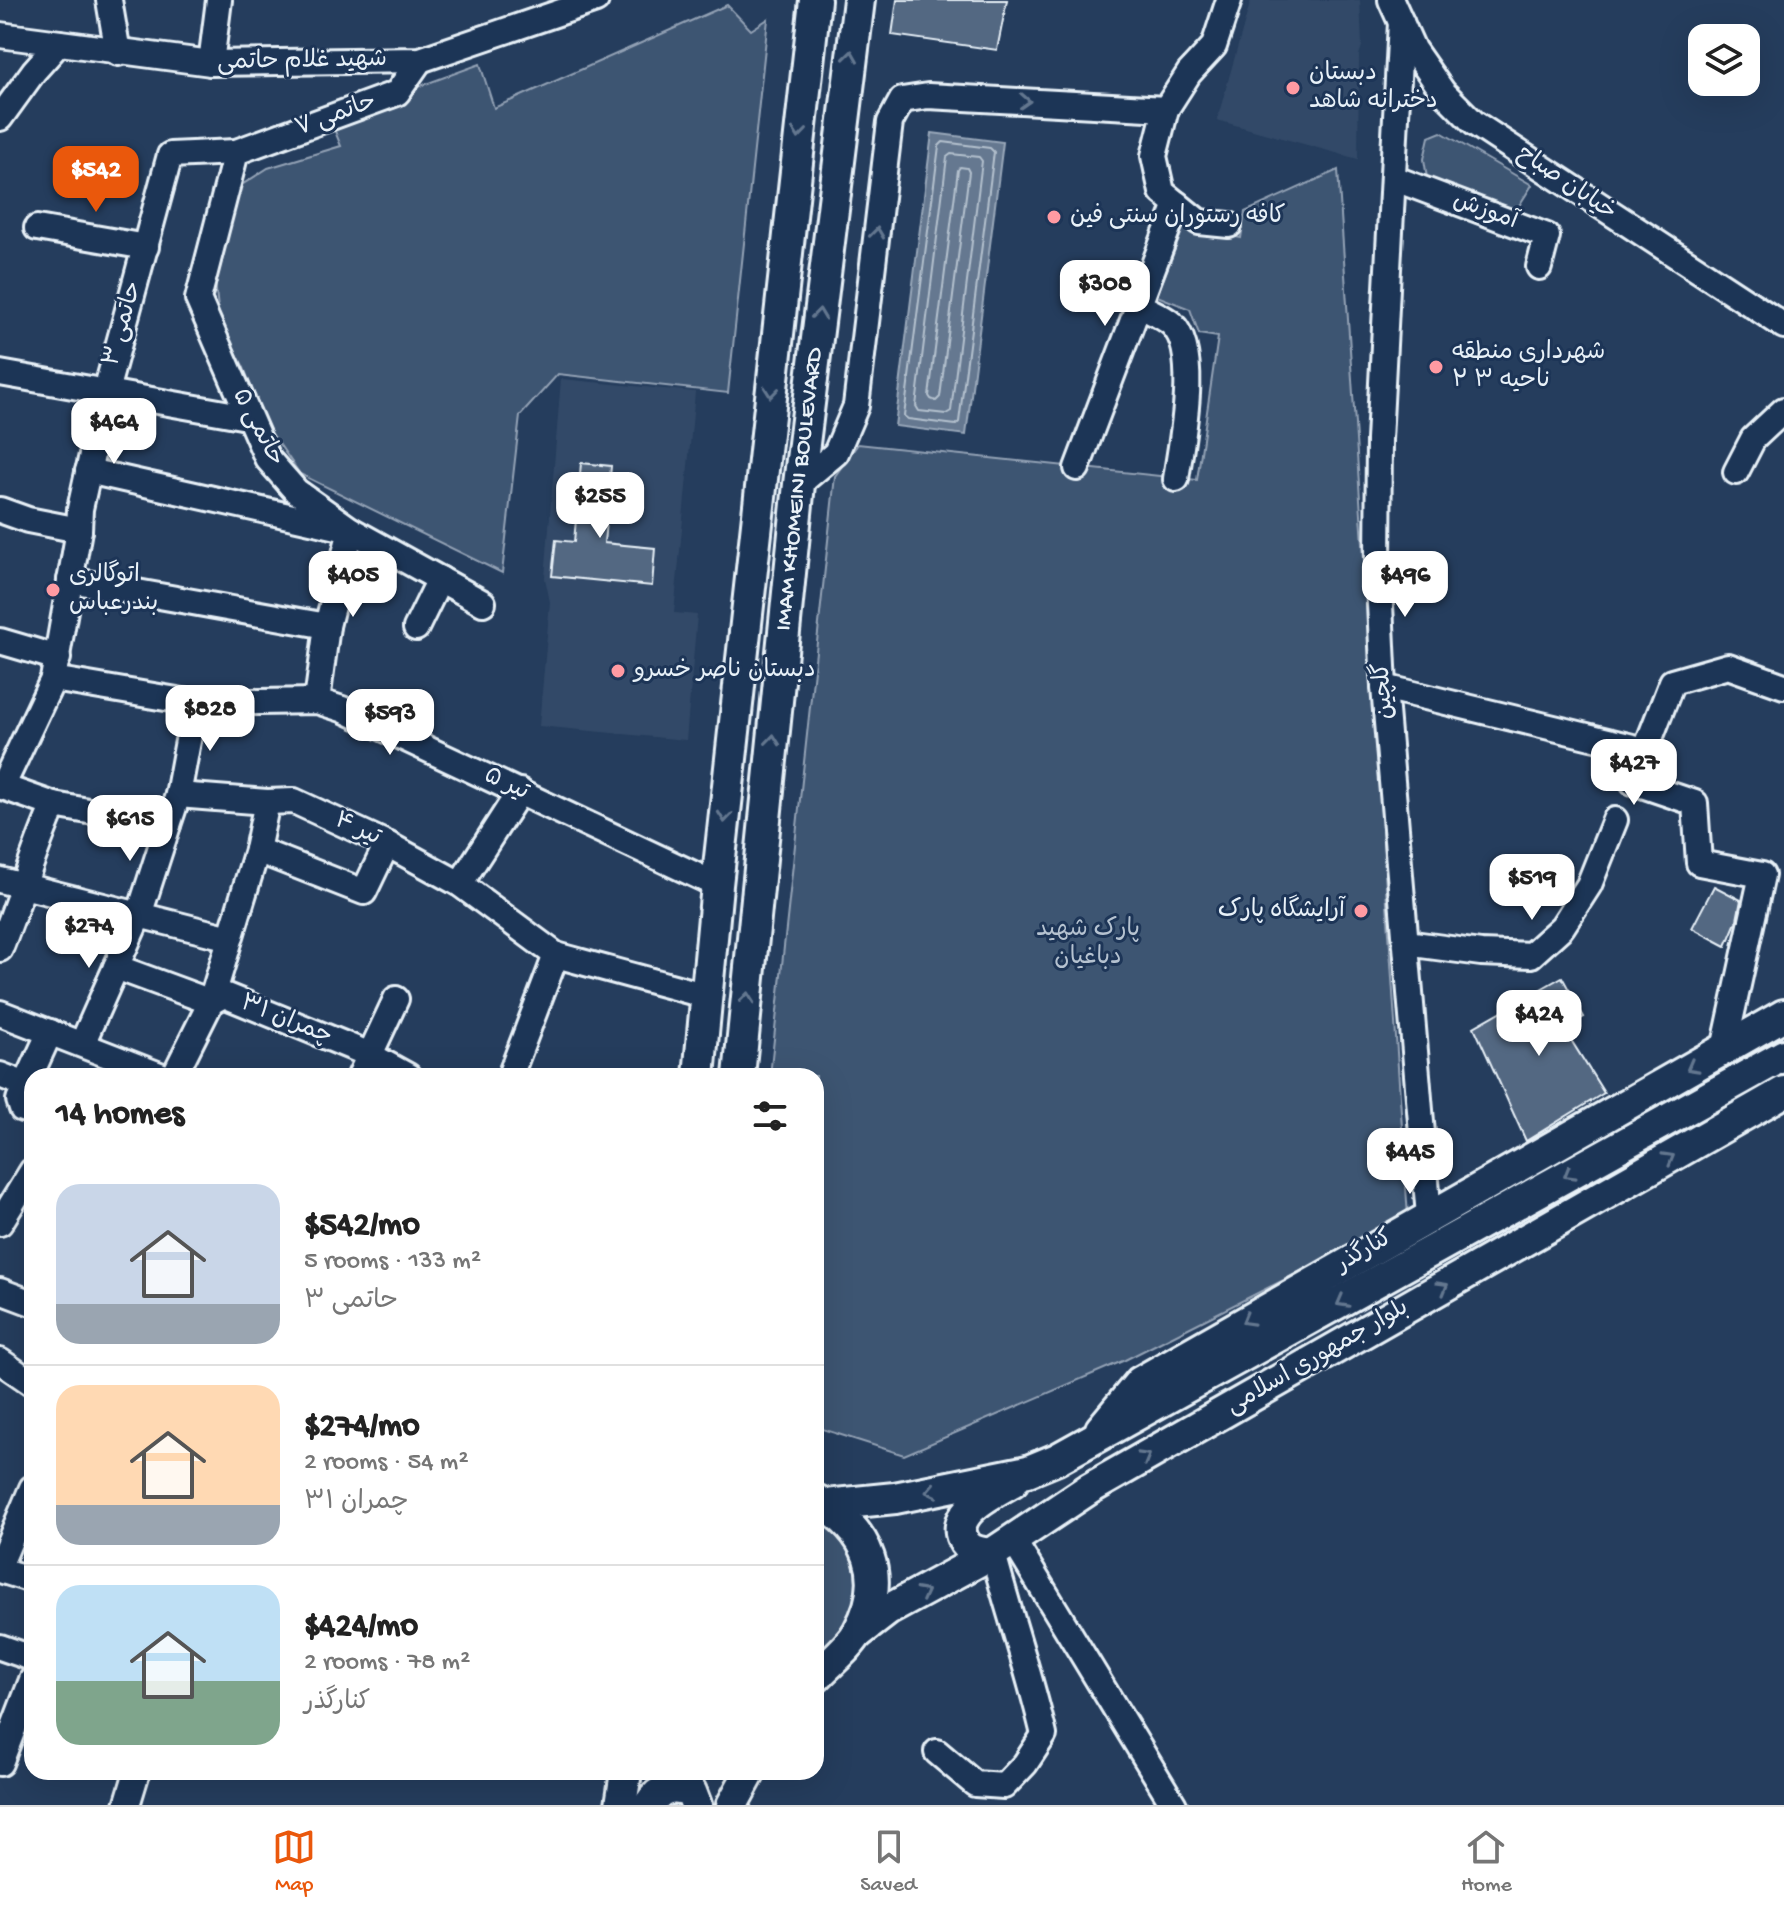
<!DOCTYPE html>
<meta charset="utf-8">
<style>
:root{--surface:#fff;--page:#f2f2f2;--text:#222;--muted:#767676;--line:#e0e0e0;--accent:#ea580c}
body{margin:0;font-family:"Gochi Hand","Playpen Sans Arabic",sans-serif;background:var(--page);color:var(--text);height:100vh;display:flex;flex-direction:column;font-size:30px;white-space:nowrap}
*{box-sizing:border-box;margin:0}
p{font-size:26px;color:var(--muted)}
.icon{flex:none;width:44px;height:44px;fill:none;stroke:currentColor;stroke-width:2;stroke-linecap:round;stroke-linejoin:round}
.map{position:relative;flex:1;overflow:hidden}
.drawer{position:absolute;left:24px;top:1068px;width:800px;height:712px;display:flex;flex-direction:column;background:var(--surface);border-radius:24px;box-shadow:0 8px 32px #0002}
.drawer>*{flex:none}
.tools{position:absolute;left:1688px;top:24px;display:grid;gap:16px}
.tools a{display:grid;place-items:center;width:72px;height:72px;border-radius:16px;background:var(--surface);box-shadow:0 8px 32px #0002;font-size:40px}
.price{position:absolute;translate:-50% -68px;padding:0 18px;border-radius:16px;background:#fff;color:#222;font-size:26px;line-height:52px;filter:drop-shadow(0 2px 4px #0008)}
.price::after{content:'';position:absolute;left:50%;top:48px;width:24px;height:18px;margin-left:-12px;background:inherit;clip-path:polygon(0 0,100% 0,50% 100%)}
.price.current{background:var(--accent);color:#fff}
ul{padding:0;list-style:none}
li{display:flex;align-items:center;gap:24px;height:200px;padding:0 32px}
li+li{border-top:2px solid var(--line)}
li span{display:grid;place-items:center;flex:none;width:224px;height:160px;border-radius:24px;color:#555}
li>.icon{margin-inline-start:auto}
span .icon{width:96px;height:96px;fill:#fffc;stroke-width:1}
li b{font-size:34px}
h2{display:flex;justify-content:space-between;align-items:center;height:96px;padding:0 32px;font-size:34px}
.tab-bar{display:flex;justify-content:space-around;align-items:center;height:112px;border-top:2px solid var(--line);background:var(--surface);font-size:22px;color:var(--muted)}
.tab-bar a{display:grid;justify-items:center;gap:4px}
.tab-bar .current{color:var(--accent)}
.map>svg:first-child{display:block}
.built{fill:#334a68}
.green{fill:#3e5472;stroke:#93a2b5;stroke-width:2}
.water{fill:#657890;stroke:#99a8ba;stroke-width:2}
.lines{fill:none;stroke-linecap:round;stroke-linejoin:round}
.shore{stroke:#b4c1ce;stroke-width:2}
.building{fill:#536782;stroke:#e8f1f8;stroke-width:2}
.minor-casing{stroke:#e8f1f8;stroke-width:30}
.major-casing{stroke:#e8f1f8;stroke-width:36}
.minor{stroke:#1d3557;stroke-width:24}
.major{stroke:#1d3557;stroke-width:30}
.oneway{stroke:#64778f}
.poi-dot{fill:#ff9aa2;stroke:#1d3557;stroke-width:3}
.labels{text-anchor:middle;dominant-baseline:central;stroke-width:6;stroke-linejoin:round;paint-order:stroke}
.street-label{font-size:24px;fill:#e8f1f8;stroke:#1d3557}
.poi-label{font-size:24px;fill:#e8f1f8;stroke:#1d3557;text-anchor:start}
.park-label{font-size:24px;fill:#b5c2d0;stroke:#1d3557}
</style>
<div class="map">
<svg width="1784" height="1805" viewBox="0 0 1784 1805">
<rect width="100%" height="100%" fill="#253d5d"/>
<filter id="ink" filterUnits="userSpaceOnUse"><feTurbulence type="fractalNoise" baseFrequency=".0125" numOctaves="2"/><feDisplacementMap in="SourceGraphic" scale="16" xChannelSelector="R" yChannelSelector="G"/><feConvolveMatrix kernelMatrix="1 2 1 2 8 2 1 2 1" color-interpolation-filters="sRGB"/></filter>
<g filter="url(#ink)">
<g class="built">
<polygon points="1251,0 1360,0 1362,46 1359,55 1358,159 1217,120"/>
<polygon points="561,379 695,392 674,613 697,615 686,740 539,726 550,602 545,578"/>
</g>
<g class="green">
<polygon points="727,5 751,30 768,19 728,393 558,374 520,416 502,573 300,474 266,425 244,368 219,318 214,272 237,188 268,168 341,146 330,119 480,64 494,108"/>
<polygon points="1441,132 1532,185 1515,212 1427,178 1424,159 1429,137"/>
<polygon points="1338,170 1408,1217 1125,1360 904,1455 816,1427 816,1076 770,1076 835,476 858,444 1197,480 1218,337 1199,334 1190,309 1157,296 1184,226 1241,238 1245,212"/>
<path d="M 816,1516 C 844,1539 870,1571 854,1609 C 847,1627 829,1645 816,1660 Z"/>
</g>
<polygon class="water" points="932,133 1003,142 966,435 895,426"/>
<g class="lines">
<g class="shore">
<polygon points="943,142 990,148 994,152 959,422 956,425 908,419 904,416 939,146"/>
<polygon points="951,154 979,157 982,161 951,411 946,414 919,411 916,406 947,157"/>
<polygon points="960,167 967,168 969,172 940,397 936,401 931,399 929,396 958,170"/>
</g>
</g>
<g class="building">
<polygon points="897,0 1007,0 997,50 892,35"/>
<polygon points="581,463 611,466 604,543 655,548 652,586 552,576 556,540 574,542"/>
<polygon points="1714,886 1741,900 1737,920 1726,946 1692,928"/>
<polygon points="1562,977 1584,1017 1568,1026 1571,1040 1604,1093 1526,1141 1474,1027"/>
</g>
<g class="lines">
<g class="minor-casing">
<g id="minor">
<polyline points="109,0 118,53"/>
<polyline points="1391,0 1413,49 1443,92 1474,123 1784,326"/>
<polyline points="1401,22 1379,440 1378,563 1384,687 1429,1216"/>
<polyline points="0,35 211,63 420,60 596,0"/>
<polyline points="211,63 219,0"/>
<polyline points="0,118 34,71 59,43"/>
<polyline points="236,152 198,299 267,458 296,491 351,530 483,603"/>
<polyline points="1393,178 1547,236 1539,267"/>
<polyline points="1229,225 1199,222 1162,192 1154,156 1166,109 1189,73 1214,46 1229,0"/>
<polyline points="37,228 146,247"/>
<path d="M 1139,305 C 1149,311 1163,316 1172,324 C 1201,352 1181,443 1176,479"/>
<polyline points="0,373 247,417"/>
<polyline points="1077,468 1177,204"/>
<polyline points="88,471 351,530 327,626 317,701"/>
<polyline points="1736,472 1753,439 1784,410"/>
<polyline points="799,484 836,453 856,406 890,122 902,100 928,96 1166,109"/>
<polyline points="0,510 28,520 79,530"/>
<polyline points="70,580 327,626"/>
<polyline points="416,628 440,579"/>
<polyline points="0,641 58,658"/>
<polyline points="53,679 195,703 317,701 342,709 717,885"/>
<polyline points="1384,687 1645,750"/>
<polyline points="0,786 54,805 168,825 178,795 267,802 294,801 387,844 460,884 556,955 707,996"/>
<polyline points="2,787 53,679 79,530 80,509 106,391 170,155 236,152 397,93 420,60"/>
<polyline points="178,795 195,703"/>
<polyline points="257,850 364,892 387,844"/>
<polyline points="0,880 230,938"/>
<polyline points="460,884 520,791"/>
<polyline points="1406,943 1481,953 1531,955 1562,927 1589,885 1615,820"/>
<path d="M 0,949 C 19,902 33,852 54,805"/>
<polyline points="116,967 211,1002 224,995 368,1054 408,1076"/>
<polyline points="0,1013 162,1076"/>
<polyline points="82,1044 139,915 168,825"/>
<polyline points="1724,1049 1762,875 1699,863 1695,803 1633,782 1672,682 1728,666 1784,686"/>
<polyline points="0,1075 26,1085"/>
<polyline points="174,1076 211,1002 257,850 267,802"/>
<polyline points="360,1076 396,999"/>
<polyline points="510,1076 556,955"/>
<polyline points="32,1112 22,1109 19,1100 50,1032"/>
<polyline points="0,1223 32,1171"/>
<polyline points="0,1291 32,1303"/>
<polyline points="0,1361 32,1383"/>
<polyline points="1013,1540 1174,1805"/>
<polyline points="0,1564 32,1488"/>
<polyline points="0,1570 32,1580"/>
<polyline points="0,1647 32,1658"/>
<path d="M 937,1752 L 975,1784 L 1004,1786 L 1025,1764 L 1044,1735 C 1030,1674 1009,1614 993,1553"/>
<polyline points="0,1763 32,1680"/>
<polyline points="127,1805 137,1772"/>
</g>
</g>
<g class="major-casing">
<g id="major">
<polyline points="699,1076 717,885 815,0"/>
<path id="s1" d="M 739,1076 L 799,484 L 859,0"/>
<polyline points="1101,1429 1140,1382 1784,1015"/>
<polyline points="826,1505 895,1498 1028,1471 1057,1459 1784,1055"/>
<path d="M 993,1553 C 984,1554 971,1552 965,1543 C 946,1513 994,1493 1013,1481"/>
<polyline points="857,1634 888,1610 993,1553 1089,1489 1784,1092"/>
<path d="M 816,1677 C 829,1663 849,1648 858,1632 C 889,1577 869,1531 818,1501"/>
<polyline points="621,1805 626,1772"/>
<path d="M 649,1805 C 660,1788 672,1785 691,1792 L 696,1805"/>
<polyline points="732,1805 750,1772"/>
</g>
</g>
<use href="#minor" class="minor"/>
<use href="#major" class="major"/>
</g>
<defs><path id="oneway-chevron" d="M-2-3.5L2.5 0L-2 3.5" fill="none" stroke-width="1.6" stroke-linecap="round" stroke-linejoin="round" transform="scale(2)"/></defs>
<g class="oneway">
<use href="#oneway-chevron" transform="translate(851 56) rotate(-82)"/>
<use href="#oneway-chevron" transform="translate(1025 101) rotate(3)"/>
<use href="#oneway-chevron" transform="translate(799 133) rotate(96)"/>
<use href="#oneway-chevron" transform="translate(877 233) rotate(-83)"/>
<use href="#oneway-chevron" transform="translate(819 314) rotate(-83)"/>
<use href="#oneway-chevron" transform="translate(771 392) rotate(96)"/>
<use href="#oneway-chevron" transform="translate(773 740) rotate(-84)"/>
<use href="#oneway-chevron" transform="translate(725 817) rotate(96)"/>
<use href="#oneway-chevron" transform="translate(747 998) rotate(-84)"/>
<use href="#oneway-chevron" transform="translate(1692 1067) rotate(151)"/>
<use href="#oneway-chevron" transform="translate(1669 1158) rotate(-30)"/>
<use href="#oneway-chevron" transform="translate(1569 1174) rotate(150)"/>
<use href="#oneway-chevron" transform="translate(1443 1287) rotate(-30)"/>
<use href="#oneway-chevron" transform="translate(1342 1302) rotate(151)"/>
<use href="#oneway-chevron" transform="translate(1247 1320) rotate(150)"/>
<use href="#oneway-chevron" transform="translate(1145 1457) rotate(-30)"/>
<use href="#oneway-chevron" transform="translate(931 1491) rotate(168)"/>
<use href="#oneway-chevron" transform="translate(923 1593) rotate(-28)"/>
</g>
</g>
<g class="poi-dot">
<circle cx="1293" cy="88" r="8"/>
<circle cx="1054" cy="217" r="8"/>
<circle cx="1436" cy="367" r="8"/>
<circle cx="53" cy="590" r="8"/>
<circle cx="618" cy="671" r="8"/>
<circle cx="1361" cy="911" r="8"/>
</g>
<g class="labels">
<g class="street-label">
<text transform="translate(302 62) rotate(-1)">شهید غلام حاتمی</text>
<text transform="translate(336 116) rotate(-20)">حاتمی ۷</text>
<text transform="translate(1566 184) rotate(34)">خیابان صباح</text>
<text transform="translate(1485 212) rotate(20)">آموزش</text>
<text transform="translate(124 324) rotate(-74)">حاتمی ۳</text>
<text transform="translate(257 428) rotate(62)">حاتمی ۵</text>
<text stroke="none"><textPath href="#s1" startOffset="590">IMAM KHOMEINI BOULEVARD</textPath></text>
<text transform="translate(1385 691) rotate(-94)">گلچین</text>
<text transform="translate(506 785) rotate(25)">تیر ۵</text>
<text transform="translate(357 830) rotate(25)">تیر ۴</text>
<text transform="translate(286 1021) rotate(22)">چمران ۳۱</text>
<text transform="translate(1365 1252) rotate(-30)">کنارگذر</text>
<text transform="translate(1318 1358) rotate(-30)">بلوار جمهوری اسلامی</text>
</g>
<g class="poi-label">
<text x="1309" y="74">دبستان<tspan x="1309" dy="28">دخترانه شاهد</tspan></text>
<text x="1070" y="217">کافه رستوران سنتی فین</text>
<text x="1452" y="353">شهرداری منطقه<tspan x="1452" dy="28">۲ ناحیه ۳</tspan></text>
<text x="69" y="576">اتوگالری<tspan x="69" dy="28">بندرعباس</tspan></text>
<text x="634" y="671">دبستان ناصر خسرو</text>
<text x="1345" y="911" text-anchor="end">آرایشگاه پارک</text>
</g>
<g class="park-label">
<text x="1088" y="930">پارک شهید<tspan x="1088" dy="28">دباغیان</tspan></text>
</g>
</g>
</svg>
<div class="tools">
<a><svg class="icon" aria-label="layers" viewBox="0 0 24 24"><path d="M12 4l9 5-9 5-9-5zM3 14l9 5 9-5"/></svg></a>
</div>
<b class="price current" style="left:96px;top:214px">$542</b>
<b class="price" style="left:1105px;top:328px">$308</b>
<b class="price" style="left:114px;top:466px">$464</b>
<b class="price" style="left:600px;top:540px">$255</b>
<b class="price" style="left:353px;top:619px">$405</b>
<b class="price" style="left:1405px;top:619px">$496</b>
<b class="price" style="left:210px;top:753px">$828</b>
<b class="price" style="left:390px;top:757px">$593</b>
<b class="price" style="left:1634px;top:807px">$427</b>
<b class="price" style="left:130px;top:863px">$615</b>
<b class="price" style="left:1532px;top:922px">$519</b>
<b class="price" style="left:89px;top:970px">$274</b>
<b class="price" style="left:1539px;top:1058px">$424</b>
<b class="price" style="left:1410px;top:1196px">$445</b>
<section class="drawer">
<h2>14 homes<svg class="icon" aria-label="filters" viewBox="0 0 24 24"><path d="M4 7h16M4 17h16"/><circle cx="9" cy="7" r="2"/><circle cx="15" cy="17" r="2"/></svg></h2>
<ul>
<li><span style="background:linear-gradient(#c9d6e8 75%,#9aa5b1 0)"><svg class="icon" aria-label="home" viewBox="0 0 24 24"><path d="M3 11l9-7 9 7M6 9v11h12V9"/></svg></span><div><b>$542/mo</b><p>5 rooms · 133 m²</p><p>حاتمی ۳</p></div></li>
<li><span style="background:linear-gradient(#ffd9b3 75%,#9aa5b1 0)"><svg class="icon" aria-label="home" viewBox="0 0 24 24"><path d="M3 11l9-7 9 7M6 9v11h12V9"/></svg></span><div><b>$274/mo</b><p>2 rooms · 54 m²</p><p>چمران ۳۱</p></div></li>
<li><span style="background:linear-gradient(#bfe0f5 60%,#7fa58c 0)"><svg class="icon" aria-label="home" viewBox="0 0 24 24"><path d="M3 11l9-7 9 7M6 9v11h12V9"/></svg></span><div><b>$424/mo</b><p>2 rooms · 78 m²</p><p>کنارگذر</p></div></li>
</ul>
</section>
</div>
<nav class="tab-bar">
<a class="current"><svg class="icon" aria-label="map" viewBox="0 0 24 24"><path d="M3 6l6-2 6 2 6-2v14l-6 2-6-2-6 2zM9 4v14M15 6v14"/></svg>Map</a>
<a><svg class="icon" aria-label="saved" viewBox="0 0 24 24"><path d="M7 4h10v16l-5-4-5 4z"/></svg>Saved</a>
<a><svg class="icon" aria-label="home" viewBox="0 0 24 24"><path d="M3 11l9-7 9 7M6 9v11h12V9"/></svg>Home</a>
</nav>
